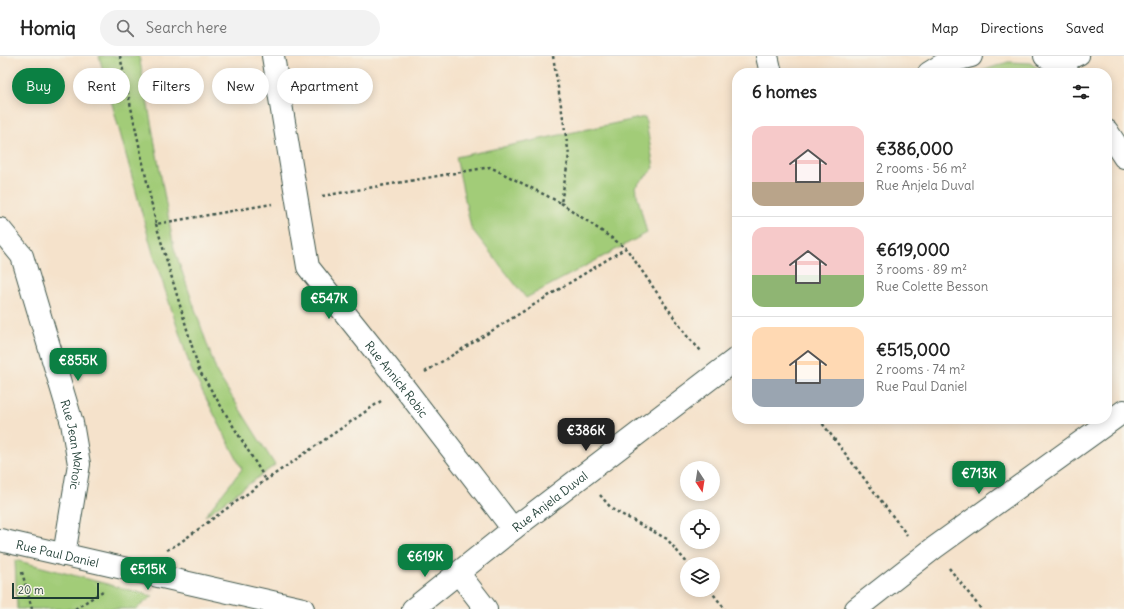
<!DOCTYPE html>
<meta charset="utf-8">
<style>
:root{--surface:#fff;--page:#f2f2f2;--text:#222;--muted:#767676;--line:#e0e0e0;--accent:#0b8043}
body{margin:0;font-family:Delius,sans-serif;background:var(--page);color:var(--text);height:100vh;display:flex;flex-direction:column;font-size:15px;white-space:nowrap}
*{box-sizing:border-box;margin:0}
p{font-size:13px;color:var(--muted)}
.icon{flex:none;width:22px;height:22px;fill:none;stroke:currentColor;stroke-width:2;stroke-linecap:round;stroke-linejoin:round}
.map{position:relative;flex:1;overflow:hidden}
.drawer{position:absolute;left:732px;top:12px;width:380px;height:356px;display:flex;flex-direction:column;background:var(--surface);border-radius:16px;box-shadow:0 2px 10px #0003}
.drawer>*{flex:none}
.guide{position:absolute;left:12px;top:12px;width:380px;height:36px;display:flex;gap:8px}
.needle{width:26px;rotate:168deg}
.controls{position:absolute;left:680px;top:405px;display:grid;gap:8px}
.controls a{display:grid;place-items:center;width:40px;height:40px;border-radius:50%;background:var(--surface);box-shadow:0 2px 10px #0003;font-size:20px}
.scale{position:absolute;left:12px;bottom:10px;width:87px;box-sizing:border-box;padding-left:4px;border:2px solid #1f3d34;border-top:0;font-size:11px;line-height:14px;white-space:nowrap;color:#1f3d34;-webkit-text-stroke:3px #f7f3e8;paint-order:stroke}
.price{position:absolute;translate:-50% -34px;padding:0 9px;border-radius:8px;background:var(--accent);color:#fff;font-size:13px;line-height:26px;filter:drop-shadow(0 1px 2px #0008)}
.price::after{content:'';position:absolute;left:50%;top:24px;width:12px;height:9px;margin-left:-6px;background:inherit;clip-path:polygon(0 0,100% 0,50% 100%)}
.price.selected{background:#222;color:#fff}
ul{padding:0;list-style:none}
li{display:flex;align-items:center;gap:12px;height:100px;padding:0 20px}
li+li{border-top:1px solid var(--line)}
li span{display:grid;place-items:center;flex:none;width:112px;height:80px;border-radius:12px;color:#555}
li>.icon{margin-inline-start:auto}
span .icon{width:48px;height:48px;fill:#fffc;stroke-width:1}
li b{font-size:17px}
h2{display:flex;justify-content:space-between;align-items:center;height:48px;padding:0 20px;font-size:17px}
.tag{padding:0 14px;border-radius:18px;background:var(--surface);box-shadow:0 2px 10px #0003;font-size:14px;line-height:36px}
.tag.selected{background:var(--accent);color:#fff}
header{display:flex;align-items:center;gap:24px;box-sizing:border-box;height:56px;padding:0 20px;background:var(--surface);border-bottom:1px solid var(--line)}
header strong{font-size:19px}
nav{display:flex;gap:22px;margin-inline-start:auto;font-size:14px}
.search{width:280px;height:36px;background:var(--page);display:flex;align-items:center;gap:10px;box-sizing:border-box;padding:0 14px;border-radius:22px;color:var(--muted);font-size:15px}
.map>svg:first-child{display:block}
.green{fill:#a2cc78;stroke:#608456}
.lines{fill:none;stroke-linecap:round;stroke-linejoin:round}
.service-casing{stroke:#3f564b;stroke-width:18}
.minor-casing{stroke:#3f564b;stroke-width:24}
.path{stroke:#3f564b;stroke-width:2.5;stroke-dasharray:3 3;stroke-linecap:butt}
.service{stroke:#fff;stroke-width:16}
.minor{stroke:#fff;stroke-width:22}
.labels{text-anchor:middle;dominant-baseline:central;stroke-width:3;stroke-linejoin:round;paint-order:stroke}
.street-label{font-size:12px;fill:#1f3d34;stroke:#f7f3e8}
</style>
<header>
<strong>Homiq</strong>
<div class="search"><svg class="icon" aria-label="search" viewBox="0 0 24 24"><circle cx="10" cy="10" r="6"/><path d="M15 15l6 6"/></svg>Search here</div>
<nav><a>Map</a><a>Directions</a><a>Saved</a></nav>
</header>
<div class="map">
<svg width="1124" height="553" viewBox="0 0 1124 553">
<rect width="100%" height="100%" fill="#f7f3e8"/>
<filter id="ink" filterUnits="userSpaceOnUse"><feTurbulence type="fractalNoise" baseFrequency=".025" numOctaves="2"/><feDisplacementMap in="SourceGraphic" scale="8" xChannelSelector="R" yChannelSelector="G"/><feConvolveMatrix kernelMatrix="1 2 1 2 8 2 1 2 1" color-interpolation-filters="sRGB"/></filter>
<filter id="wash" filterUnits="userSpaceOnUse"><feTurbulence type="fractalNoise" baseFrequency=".012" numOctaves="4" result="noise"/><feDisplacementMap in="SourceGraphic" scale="16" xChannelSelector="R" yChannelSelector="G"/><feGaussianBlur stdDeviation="0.9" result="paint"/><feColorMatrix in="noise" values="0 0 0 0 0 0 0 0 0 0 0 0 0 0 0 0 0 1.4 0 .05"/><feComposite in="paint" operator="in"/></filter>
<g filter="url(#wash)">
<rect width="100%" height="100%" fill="#f5e2cb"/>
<g class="green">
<polygon points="99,0 139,0 174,192 217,317 275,409 205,460 242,413 191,313 152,194"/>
<polygon points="1008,6 1030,7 1045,17 976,17"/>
<polygon points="645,61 654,112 635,131 647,177 526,242 471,172 456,101"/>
<polygon points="15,504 153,540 136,553 17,553"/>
</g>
</g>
<g filter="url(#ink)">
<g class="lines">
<g class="service-casing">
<polyline id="service" points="1062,9 1081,0"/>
</g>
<g class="minor-casing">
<g id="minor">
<path id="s1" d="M 273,0 L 308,211 L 403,330 L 513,473"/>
<polyline points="767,0 771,17"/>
<polyline points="1045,0 1062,9 1068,17"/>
<polyline points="929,17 947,6 971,0"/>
<polyline points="1107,75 1124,101"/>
<path id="s2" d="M 0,173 L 22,200 L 72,367 L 79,408 L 64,499"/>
<path id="s3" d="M 0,484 L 303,553"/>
<polyline points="459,518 486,553"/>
<path id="s4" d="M 413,553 L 513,473 L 737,302"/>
<polyline points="856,553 934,492 1124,355"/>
</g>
</g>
<g class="path">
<polyline points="120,0 156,168 272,148"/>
<polyline points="322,140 490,111 561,147 569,99 553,0"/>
<polyline points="561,147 626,192"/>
<polyline points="156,168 199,314 266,424"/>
<polyline points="425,316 626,192 687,280 702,296"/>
<polyline points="819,363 907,479"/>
<polyline points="600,439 612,453 667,483 688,508"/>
<polyline points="167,494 178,488 266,424 381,345"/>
<polyline points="949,512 981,553"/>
<polyline points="22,516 32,553"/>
<polyline points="710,534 725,553"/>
<polyline points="75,553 103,535"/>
</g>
<use href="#service" class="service"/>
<use href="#minor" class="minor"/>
</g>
</g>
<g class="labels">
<g class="street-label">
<text stroke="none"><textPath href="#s1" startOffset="357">Rue Annick Robic</textPath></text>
<text stroke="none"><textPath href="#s2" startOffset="231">Rue Jean Mahoïc</textPath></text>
<text stroke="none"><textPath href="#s4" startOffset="174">Rue Anjela Duval</textPath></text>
<text stroke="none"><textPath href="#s3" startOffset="59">Rue Paul Daniel</textPath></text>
</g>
</g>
</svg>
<div class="controls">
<a><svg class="needle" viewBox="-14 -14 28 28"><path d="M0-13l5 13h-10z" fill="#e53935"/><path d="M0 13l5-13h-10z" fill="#767676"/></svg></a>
<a><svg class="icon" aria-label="locate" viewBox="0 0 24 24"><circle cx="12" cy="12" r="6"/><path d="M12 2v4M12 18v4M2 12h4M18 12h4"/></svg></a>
<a><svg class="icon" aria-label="layers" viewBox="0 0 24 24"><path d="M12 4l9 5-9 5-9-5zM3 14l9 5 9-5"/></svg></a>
</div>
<div class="scale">20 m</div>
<b class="price" style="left:329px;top:264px">€547K</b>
<b class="price" style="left:78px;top:326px">€855K</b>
<b class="price selected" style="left:586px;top:396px">€386K</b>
<b class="price" style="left:979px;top:439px">€713K</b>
<b class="price" style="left:425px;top:522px">€619K</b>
<b class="price" style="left:148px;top:535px">€515K</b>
<div class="guide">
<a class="tag selected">Buy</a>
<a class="tag">Rent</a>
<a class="tag">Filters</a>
<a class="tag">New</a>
<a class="tag">Apartment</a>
</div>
<section class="drawer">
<h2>6 homes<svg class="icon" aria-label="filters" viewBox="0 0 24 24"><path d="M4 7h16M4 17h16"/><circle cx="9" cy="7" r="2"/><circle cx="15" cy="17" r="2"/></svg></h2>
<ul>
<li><span style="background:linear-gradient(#f6c9c9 70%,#b9a48a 0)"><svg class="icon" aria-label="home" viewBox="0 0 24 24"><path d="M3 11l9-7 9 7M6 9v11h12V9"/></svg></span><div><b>€386,000</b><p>2 rooms · 56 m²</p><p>Rue Anjela Duval</p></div></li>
<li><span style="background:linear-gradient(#f6c9c9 60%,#8fb573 0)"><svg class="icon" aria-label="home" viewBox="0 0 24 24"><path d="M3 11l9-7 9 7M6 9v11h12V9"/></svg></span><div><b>€619,000</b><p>3 rooms · 89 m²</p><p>Rue Colette Besson</p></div></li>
<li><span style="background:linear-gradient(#ffd9b3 65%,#9aa5b1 0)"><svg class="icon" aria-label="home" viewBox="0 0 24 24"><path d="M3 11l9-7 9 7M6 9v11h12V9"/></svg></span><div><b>€515,000</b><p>2 rooms · 74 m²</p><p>Rue Paul Daniel</p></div></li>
</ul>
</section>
</div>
